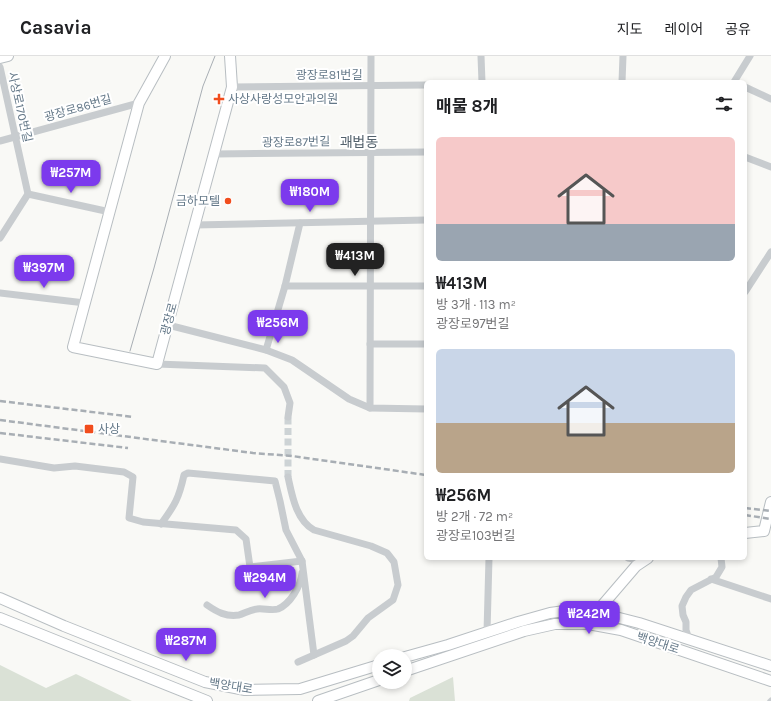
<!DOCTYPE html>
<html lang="ko">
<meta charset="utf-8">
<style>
:root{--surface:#fff;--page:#f2f2f2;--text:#202124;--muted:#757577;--line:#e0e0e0;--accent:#7c3aed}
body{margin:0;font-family:Karla,"Noto Sans KR",sans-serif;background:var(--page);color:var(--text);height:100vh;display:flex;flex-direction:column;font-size:15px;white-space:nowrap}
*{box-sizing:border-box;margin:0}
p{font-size:13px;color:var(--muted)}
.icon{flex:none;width:22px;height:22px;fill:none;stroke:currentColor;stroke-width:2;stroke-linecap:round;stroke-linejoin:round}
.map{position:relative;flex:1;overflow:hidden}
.details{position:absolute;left:424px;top:24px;width:323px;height:480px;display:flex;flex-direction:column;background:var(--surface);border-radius:6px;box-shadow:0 2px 6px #0003}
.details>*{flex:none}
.fabs{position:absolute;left:372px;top:593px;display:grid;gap:8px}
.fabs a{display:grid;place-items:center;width:40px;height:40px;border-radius:50%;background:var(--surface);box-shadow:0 2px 6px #0003;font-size:20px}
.price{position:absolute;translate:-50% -34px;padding:0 9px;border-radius:8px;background:var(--accent);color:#fff;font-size:13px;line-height:26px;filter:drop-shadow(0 1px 2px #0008)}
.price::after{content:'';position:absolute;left:50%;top:24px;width:12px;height:9px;margin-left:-6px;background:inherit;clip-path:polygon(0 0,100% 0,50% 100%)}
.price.active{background:#222;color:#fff}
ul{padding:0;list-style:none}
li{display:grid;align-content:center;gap:8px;height:212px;padding:0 12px}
li span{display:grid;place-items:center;height:124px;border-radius:6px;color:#555}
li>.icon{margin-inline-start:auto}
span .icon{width:72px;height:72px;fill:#fffc;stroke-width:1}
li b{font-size:17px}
h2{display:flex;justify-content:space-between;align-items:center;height:48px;padding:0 12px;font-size:17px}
header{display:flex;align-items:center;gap:24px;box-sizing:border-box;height:56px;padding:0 20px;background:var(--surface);border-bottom:1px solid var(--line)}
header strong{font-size:19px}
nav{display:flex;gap:22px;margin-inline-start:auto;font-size:14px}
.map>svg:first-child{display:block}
.green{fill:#dae1d6}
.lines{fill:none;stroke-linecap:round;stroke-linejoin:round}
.street-tunnel{stroke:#cdd3d5;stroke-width:7;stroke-dasharray:7 3.5;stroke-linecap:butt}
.secondary-casing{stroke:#b8bec2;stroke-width:12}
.lane{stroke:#c8cccf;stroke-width:3.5}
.street{stroke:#c8cccf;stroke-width:7}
.secondary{stroke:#fff;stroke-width:10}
.tram{stroke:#a8aeb4;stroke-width:1}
.rail{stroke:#a8aeb4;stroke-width:2.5;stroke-dasharray:6 3;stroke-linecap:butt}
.poi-dot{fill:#f14d1d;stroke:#fff;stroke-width:1.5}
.labels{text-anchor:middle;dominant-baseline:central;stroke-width:4;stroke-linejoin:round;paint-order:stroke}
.street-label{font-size:12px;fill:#657989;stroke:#fff}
.poi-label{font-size:12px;fill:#657989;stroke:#fff;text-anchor:start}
.quarter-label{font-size:14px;fill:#54626d;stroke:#fff}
</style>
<header>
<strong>Casavia</strong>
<nav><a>지도</a><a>레이어</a><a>공유</a></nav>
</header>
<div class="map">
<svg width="771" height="645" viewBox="0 0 771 645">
<rect width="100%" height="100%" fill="#f9f9f6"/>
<g class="green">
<polygon points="0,609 46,632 76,618 132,645 0,645"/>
<polygon points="453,621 455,645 409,645 410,642"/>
</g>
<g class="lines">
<polyline class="street-tunnel" points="288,421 288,361"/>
<g class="secondary-casing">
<g id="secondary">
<polyline points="165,0 139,47 73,291 157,308 232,31 230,0"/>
<polyline points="0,2 8,0"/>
<polyline points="745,477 764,475 771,446"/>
<polyline points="0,542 64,570 205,626 245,634 300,633 379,609"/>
<polyline points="594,559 636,510 648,502"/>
<polyline points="0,562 207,645"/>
<polyline points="405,601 448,589 518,566 550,557 572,554 596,556 639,567 771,610"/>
<polyline points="405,615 524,575 555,568 588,568 621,574 771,625"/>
<polyline points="318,645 379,624"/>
</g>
</g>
<polyline class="lane" points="769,645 771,643"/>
<g class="street">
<polyline points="481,0 482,26"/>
<polyline points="0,11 28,138 0,182"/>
<polyline points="622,26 623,0"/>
<polyline points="734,26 750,0"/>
<polyline points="232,31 426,29"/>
<polyline points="745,31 771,43"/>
<polyline points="0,85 139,47"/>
<polyline points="214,98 426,96"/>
<polyline points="745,101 771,111"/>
<polyline points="28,138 110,156"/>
<polyline points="195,169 426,164"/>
<polyline points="285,230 426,230"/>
<polyline points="745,236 771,196"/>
<polyline points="0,237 85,247"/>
<polyline points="168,269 266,294 292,304 349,343 370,352 426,353"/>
<polyline points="370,288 426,288"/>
<polyline points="266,294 285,230 300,167"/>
<polyline points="157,308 265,312 284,331 290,347 288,361"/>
<polyline points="370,352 371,0"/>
<polyline points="0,403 54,412 75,410 124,416 133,421 129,462 143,466 236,474 246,483 250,511 302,505"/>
<path d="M 288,421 C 292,439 296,464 314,474 L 371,490 L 387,497 L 394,506 L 398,529 L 393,544 L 368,562 L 353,580 L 346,585 L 298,606"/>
<path d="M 161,468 C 175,449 179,442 184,419 L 188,417 L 275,425 L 280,445 L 286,474 L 302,505 L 314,599"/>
<polyline points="628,502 643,505"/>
<polyline points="711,523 771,543"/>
<path d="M 207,549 C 217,556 226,561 239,559 C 245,557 250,554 257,553 C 263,552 272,555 278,553 C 290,548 301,530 302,517"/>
<polyline points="487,576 489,502"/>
<polyline points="689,583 686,574 686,566 683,559 682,550 686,541 691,534 716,521 722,511 721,502"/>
</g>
<use href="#secondary" class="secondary"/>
<polyline class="tram" points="130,295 154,212 203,30 215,0"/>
<g class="rail">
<polyline points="0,345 134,361"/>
<polyline points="0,364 253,397 292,400 426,419"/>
<polyline points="0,377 128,392"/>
<polyline points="745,452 771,455"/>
<polyline points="745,459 771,463"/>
</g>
</g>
<g class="poi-dot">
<path d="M217 37h4v4h4v4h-4v4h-4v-4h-4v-4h4z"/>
<circle cx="228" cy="145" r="4"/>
<rect x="84" y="368" width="10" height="10" rx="2"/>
</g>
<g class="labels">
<g class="street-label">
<text x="329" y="19">광장로81번길</text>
<text transform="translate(20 51) rotate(77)">사상로170번길</text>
<text transform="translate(78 52) rotate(-16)">광장로86번길</text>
<text transform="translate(296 86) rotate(-1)">광장로87번길</text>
<text transform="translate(169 263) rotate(-75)">광장로</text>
<text transform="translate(658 587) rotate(18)">백양대로</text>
<text transform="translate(231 630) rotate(9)">백양대로</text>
</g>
<g class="poi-label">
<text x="228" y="43">사상사랑성모안과의원</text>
<text x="220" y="145" text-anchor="end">금하모텔</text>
<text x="98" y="373">사상</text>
</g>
<g class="quarter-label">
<text x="359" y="86">괘법동</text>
</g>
</g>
</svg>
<div class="fabs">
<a><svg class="icon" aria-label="layers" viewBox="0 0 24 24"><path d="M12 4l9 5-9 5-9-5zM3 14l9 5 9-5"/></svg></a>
</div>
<b class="price" style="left:71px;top:138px">₩257M</b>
<b class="price" style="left:310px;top:157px">₩180M</b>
<b class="price active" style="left:355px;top:221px">₩413M</b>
<b class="price" style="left:44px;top:233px">₩397M</b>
<b class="price" style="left:278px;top:288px">₩256M</b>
<b class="price" style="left:265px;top:543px">₩294M</b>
<b class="price" style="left:589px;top:579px">₩242M</b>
<b class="price" style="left:186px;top:606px">₩287M</b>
<section class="details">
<h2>매물 8개<svg class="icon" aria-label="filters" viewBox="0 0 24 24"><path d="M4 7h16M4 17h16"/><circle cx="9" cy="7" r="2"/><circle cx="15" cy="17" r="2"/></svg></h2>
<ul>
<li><span style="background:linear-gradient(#f6c9c9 70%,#9aa5b1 0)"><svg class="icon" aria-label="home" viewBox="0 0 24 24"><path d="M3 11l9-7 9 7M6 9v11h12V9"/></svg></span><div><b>₩413M</b><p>방 3개 · 113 m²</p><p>광장로97번길</p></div></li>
<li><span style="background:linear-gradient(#c9d6e8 60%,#b9a48a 0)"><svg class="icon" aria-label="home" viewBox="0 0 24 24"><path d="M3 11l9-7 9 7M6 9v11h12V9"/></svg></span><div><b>₩256M</b><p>방 2개 · 72 m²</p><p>광장로103번길</p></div></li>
</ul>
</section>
</div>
